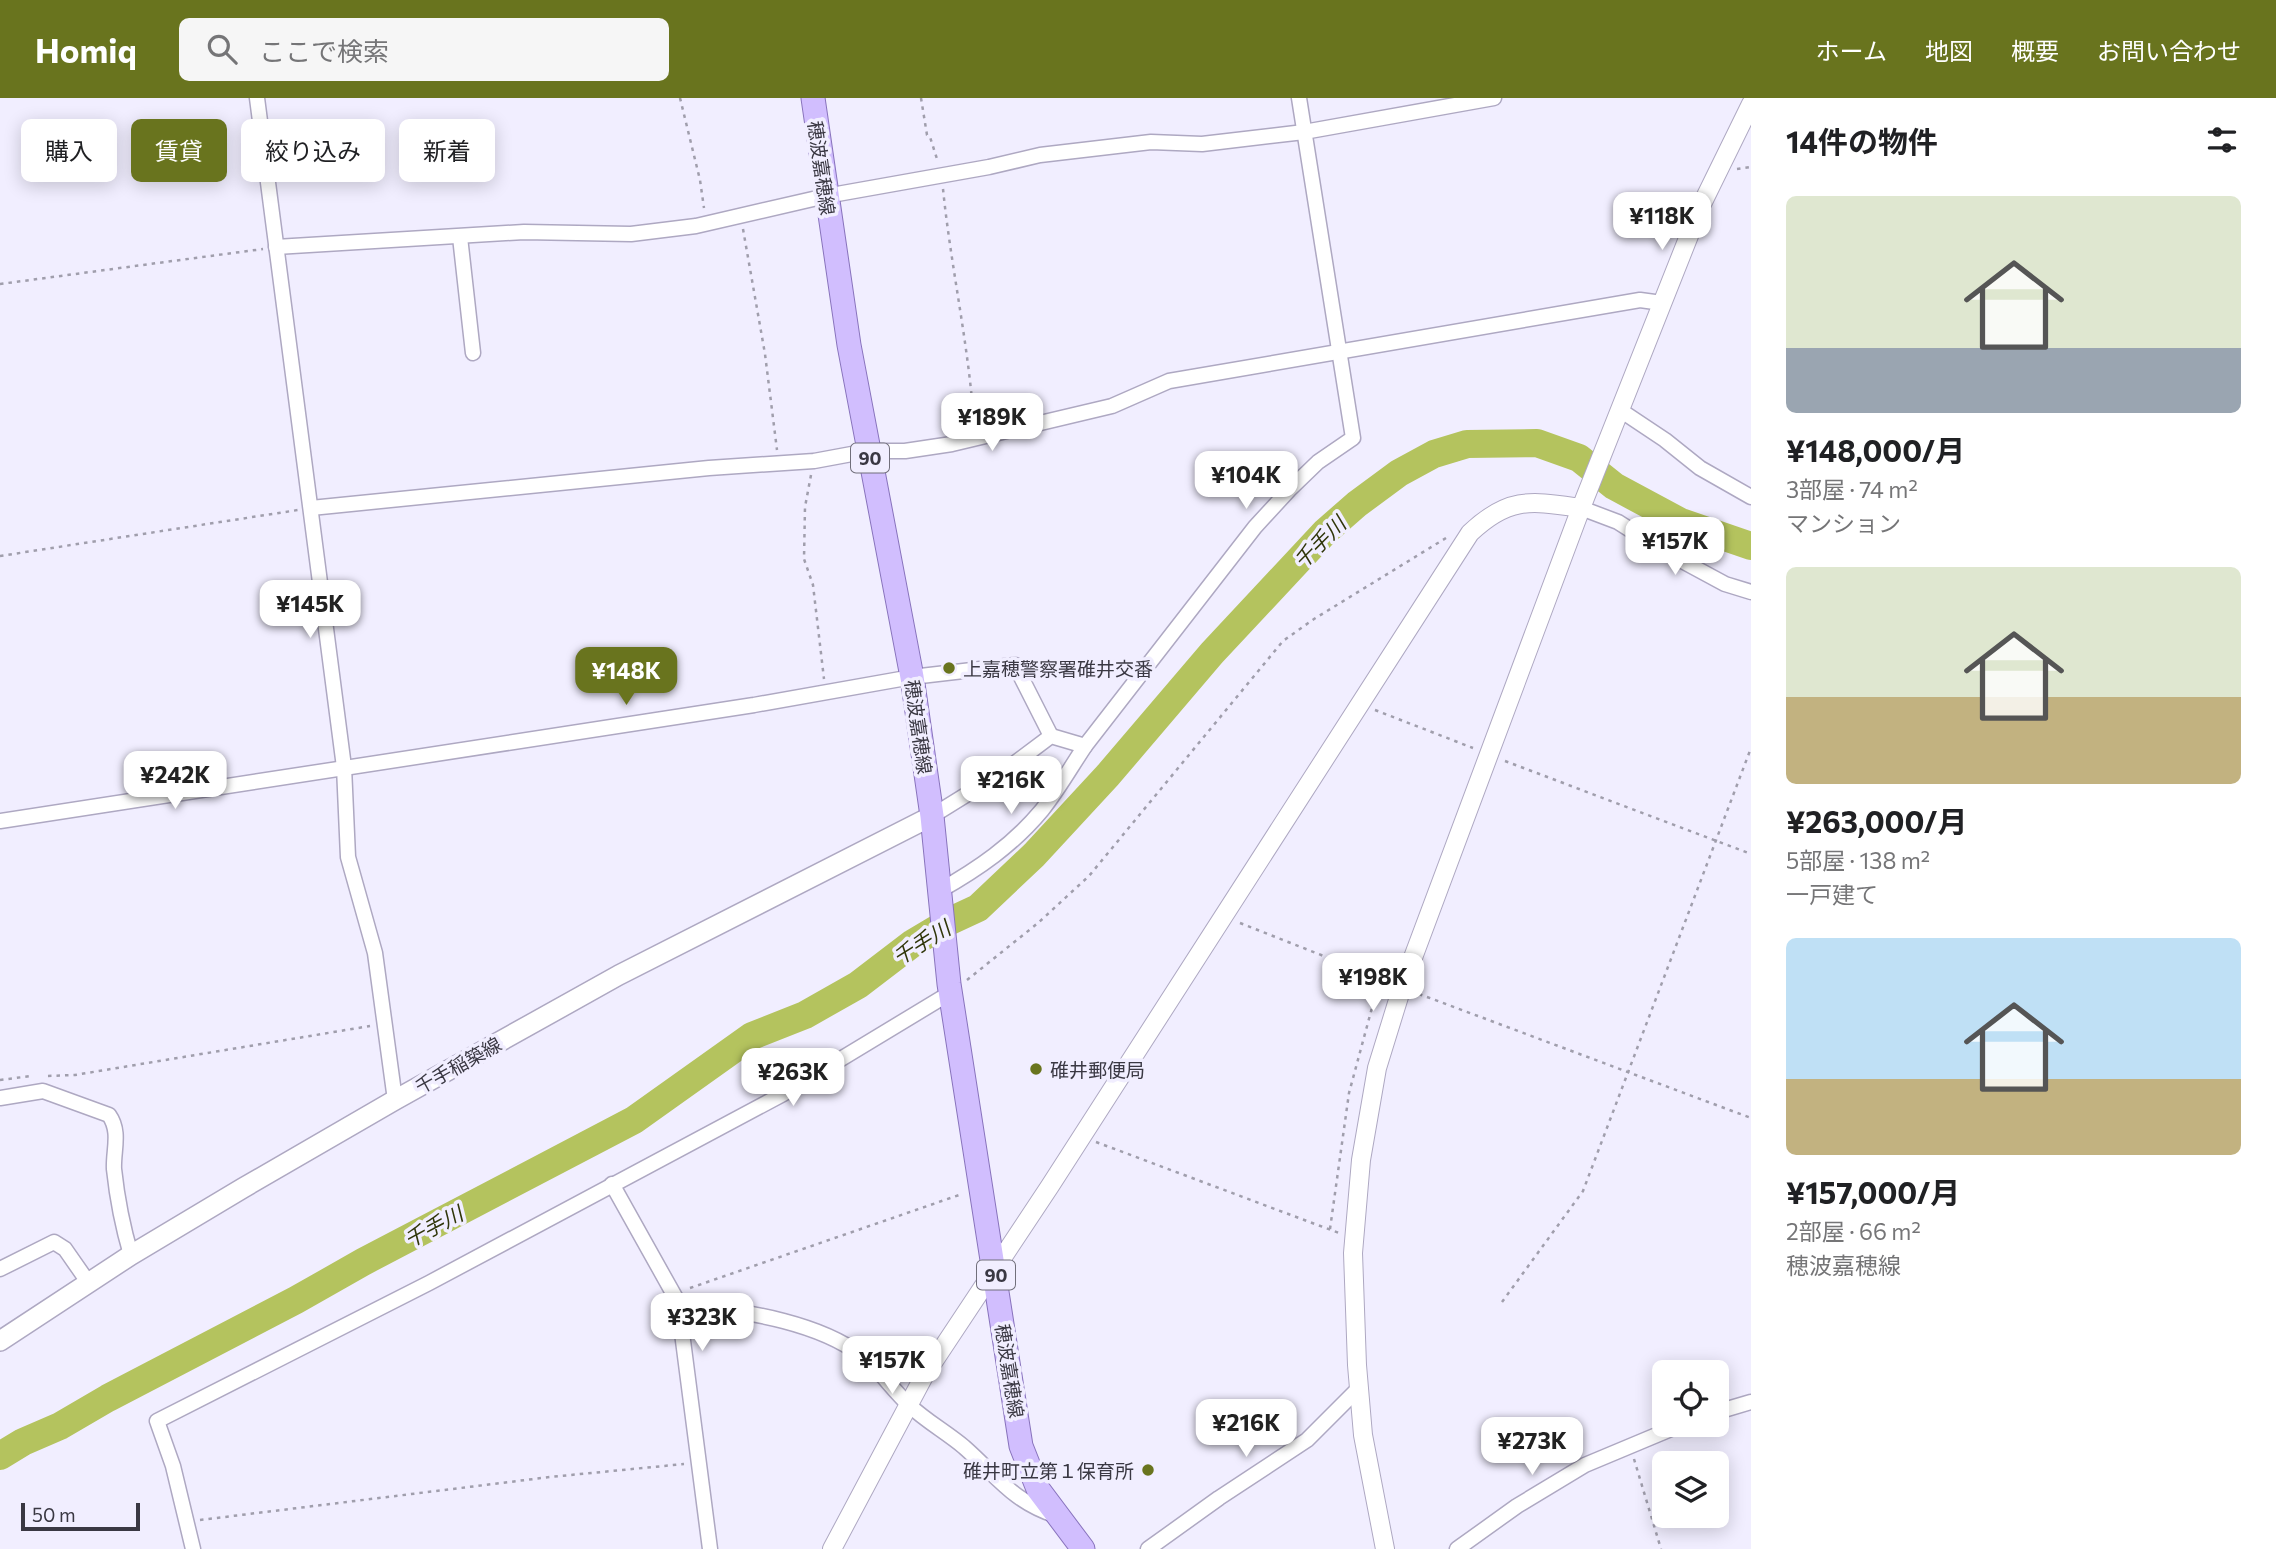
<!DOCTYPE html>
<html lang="ja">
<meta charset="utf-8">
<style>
:root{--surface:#fff;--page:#f6f6f6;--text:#202124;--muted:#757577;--accent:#69741e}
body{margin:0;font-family:Commissioner,"Noto Sans JP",sans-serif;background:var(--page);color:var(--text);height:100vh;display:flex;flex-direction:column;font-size:26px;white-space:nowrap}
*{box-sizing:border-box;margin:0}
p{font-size:23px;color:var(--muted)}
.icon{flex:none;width:38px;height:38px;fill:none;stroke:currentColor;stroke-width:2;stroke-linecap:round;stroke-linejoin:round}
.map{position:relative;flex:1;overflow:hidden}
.panel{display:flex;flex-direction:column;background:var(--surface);width:525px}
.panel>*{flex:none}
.guide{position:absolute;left:21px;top:21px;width:665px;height:63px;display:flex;gap:14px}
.tools{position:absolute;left:1652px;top:1262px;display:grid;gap:14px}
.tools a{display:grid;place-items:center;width:77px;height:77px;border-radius:10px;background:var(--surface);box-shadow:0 4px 18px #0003;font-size:35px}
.scale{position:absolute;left:21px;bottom:18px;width:119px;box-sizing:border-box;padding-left:7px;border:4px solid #3a3843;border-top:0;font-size:19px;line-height:24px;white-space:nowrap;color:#3a3843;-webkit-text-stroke:5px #f1eeff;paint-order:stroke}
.price{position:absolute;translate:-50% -60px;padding:0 16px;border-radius:14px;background:#fff;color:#222;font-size:23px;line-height:46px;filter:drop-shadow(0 2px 4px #0008)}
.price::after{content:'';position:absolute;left:50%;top:42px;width:21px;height:16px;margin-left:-10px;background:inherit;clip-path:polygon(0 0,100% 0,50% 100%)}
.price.current{background:var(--accent);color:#fff}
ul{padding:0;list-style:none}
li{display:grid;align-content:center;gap:14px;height:371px;padding:0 35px}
li span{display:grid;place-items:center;height:217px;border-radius:10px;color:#555}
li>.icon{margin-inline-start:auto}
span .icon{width:126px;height:126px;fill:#fffc;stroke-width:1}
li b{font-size:30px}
h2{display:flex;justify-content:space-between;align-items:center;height:84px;padding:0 35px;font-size:30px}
.pill{padding:0 24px;border-radius:10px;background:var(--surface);box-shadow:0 4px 18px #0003;font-size:24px;line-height:63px}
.pill.current{background:var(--accent);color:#fff}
header{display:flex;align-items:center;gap:42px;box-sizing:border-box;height:98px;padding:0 35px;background:var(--accent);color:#fff}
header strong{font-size:33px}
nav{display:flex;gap:38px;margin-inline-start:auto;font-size:24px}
.search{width:490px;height:63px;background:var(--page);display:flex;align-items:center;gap:18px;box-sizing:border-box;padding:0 24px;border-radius:10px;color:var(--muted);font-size:26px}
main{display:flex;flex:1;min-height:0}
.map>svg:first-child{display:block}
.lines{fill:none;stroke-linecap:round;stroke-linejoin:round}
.river{stroke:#b4c35e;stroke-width:28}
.minor-casing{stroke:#aea8c2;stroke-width:17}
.tertiary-casing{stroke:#aea8c2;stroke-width:20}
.secondary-casing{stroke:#aea8c2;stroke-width:22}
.primary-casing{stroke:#8873bc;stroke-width:25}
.path{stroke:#a09eac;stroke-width:2.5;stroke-dasharray:3.5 5;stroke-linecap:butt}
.minor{stroke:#fff;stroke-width:14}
.tertiary{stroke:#fff;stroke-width:18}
.secondary{stroke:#fff;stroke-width:19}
.primary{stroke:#d1befe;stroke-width:23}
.poi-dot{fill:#69741e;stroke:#f1eeff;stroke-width:2.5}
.labels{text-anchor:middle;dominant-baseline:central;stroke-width:7;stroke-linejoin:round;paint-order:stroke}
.shield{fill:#f1eeff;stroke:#716f7b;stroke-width:2}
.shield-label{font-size:18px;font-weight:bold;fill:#3a3843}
.street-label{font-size:19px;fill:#3a3843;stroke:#f1eeff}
.poi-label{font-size:19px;fill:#3a3843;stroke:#f1eeff;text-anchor:start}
.water-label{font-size:21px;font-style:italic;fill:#30360a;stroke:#f1eeff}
</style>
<header>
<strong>Homiq</strong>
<div class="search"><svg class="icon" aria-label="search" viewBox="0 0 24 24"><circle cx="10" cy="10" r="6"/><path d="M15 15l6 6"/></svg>ここで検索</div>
<nav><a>ホーム</a><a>地図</a><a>概要</a><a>お問い合わせ</a></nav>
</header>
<main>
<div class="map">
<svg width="1751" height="1451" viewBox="0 0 1751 1451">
<rect width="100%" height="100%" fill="#f1eeff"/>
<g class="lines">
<polyline class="river" points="0,1358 23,1344 60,1328 108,1300 296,1202 363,1164 634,1022 752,938 805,917 858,887 913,845 950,823 978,810 1034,757 1108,677 1212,555 1325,434 1357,406 1399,375 1434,356 1467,346 1537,345 1579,360 1614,388 1681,424 1751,448"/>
<g class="minor-casing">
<g id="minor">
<polyline points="257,0 344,669 348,759 375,855 395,1002"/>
<polyline points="460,139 473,255"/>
<polyline points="276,149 524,134 631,136 696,128 826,98 989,69 1040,57 1151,44 1202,46 1304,34 1494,0"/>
<polyline points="1620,312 1665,342 1700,370 1751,399"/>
<polyline points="311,410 709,370 814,363 868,353 905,353 952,346 1112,308 1169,283 1640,202 1662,205"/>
<polyline points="1581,410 1618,424 1662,452 1725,486 1751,494"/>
<polyline points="932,718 1003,674 1051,638 1085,648 1255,429 1289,392 1318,364 1353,340 1299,0"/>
<polyline points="0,723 754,607 912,579 1015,567 1051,638"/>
<path d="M 939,793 C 978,771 1013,747 1042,712 C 1058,692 1071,669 1085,648"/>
<path d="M 0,1000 L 43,993 L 109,1017 C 121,1034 113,1053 114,1071 C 117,1099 123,1130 131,1157"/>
<polyline points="612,1086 678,1204 710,1451"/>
<polyline points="0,1171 54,1144 65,1151 88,1184"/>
<path d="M 678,1204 C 736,1213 813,1221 861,1257 C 879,1271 892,1291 909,1307 C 926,1323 946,1334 964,1349 C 997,1378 1013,1404 1057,1418"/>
<polyline points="1717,1314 1751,1304"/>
<polyline points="193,1451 173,1368 157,1323 429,1185 783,996 950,895"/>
<polyline points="1148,1451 1219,1400 1307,1342 1359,1290"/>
<polyline points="1457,1451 1517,1408 1585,1367 1683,1326"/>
</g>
</g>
<g class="tertiary-casing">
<g id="tertiary">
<path d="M 832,1451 L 924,1278 L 1050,1088 L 1470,435 C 1509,398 1531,403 1581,410"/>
<polyline points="1385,1451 1363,1337 1357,1267 1353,1155 1361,1062 1377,970 1402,889 1581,410 1700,110 1751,6"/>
</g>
</g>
<g class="secondary-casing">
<polyline id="secondary" points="0,1243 131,1157 243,1090 395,1002 619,877 932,718"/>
</g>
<g class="primary-casing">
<polyline id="primary" points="813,0 849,247 912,579 932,718 949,886 1021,1348 1038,1391 1083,1451"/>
</g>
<g class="path">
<polyline points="680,0 700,82 704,110"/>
<polyline points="921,0 927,37 930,39 938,64"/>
<polyline points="1737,71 1751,69"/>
<path d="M 943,91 C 951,170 969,248 974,327"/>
<polyline points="743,131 765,256 777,352"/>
<polyline points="0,186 263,151"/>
<polyline points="811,377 805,409 804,461 813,487 824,581"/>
<polyline points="0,458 298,412"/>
<polyline points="1375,612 1473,650"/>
<polyline points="1505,663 1751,756"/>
<polyline points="1240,825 1387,883"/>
<polyline points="967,882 1038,825 1089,778 1283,543 1314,521 1446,440"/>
<polyline points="1419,896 1751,1020"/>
<polyline points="48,978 75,977 370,928"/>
<polyline points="0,982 31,978"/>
<polyline points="1096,1044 1339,1135"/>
<polyline points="1330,1131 1349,995 1380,880"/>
<polyline points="690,1190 962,1096"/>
<polyline points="1502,1204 1583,1093 1751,650"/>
<polyline points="1634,1361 1661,1451"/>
<polyline points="200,1422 550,1379 684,1366"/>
</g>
<use href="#minor" class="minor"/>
<use href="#tertiary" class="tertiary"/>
<use href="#secondary" class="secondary"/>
<use href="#primary" class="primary"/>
</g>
<g class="poi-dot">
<circle cx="949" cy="570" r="7"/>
<circle cx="1036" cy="971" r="7"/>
<circle cx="1148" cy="1372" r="7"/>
</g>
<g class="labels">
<g class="shield">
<rect x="851" y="345.5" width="38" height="29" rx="5"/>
<rect x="977" y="1162.5" width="38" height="29" rx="5"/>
</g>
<g class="shield-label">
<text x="870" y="360">90</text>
<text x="996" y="1177">90</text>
</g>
<g class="street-label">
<text transform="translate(822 70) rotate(82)">穂波嘉穂線</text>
<text transform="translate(919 629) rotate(82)">穂波嘉穂線</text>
<text transform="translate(458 967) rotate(-29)">千手稲築線</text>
<text transform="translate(1010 1273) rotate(81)">穂波嘉穂線</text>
</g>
<g class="poi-label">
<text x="963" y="570">上嘉穂警察署碓井交番</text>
<text x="1050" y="971">碓井郵便局</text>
<text x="1134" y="1372" text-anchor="end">碓井町立第１保育所</text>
</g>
<g class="water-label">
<text transform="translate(1319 444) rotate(-45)">千手川</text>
<text transform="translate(921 844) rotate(-32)">千手川</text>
<text transform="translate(433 1128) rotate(-28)">千手川</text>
</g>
</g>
</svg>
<div class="tools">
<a><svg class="icon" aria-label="locate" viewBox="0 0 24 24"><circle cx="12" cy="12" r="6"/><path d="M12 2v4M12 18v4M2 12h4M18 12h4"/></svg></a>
<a><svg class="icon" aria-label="layers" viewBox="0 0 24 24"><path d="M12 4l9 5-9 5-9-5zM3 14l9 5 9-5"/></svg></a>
</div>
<div class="scale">50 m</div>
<b class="price" style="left:1662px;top:154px">¥118K</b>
<b class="price" style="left:992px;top:355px">¥189K</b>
<b class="price" style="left:1246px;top:413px">¥104K</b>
<b class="price" style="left:1675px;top:479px">¥157K</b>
<b class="price" style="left:310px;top:542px">¥145K</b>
<b class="price current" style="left:626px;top:609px">¥148K</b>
<b class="price" style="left:175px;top:713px">¥242K</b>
<b class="price" style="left:1011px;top:718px">¥216K</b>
<b class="price" style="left:1373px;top:915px">¥198K</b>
<b class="price" style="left:793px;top:1010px">¥263K</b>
<b class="price" style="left:702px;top:1255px">¥323K</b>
<b class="price" style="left:892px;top:1298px">¥157K</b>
<b class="price" style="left:1246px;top:1361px">¥216K</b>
<b class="price" style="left:1532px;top:1379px">¥273K</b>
<div class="guide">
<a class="pill">購入</a>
<a class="pill current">賃貸</a>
<a class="pill">絞り込み</a>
<a class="pill">新着</a>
</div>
</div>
<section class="panel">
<h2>14件の物件<svg class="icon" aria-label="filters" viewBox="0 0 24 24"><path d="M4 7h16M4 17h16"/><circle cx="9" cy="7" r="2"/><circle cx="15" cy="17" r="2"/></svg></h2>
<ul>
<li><span style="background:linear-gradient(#dfe7d0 70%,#9aa5b1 0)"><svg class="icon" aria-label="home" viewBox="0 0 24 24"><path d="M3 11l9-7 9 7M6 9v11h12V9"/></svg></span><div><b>¥148,000/月</b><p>3部屋 · 74 m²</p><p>マンション</p></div></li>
<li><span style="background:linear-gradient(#dfe7d0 60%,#c2b280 0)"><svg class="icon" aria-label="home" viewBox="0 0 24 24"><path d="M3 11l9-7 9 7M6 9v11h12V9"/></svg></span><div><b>¥263,000/月</b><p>5部屋 · 138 m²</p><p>一戸建て</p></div></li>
<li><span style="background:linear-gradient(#bfe0f5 65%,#c2b280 0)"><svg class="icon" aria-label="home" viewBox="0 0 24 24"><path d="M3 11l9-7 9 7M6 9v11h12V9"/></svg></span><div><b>¥157,000/月</b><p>2部屋 · 66 m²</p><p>穂波嘉穂線</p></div></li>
</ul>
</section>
</main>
